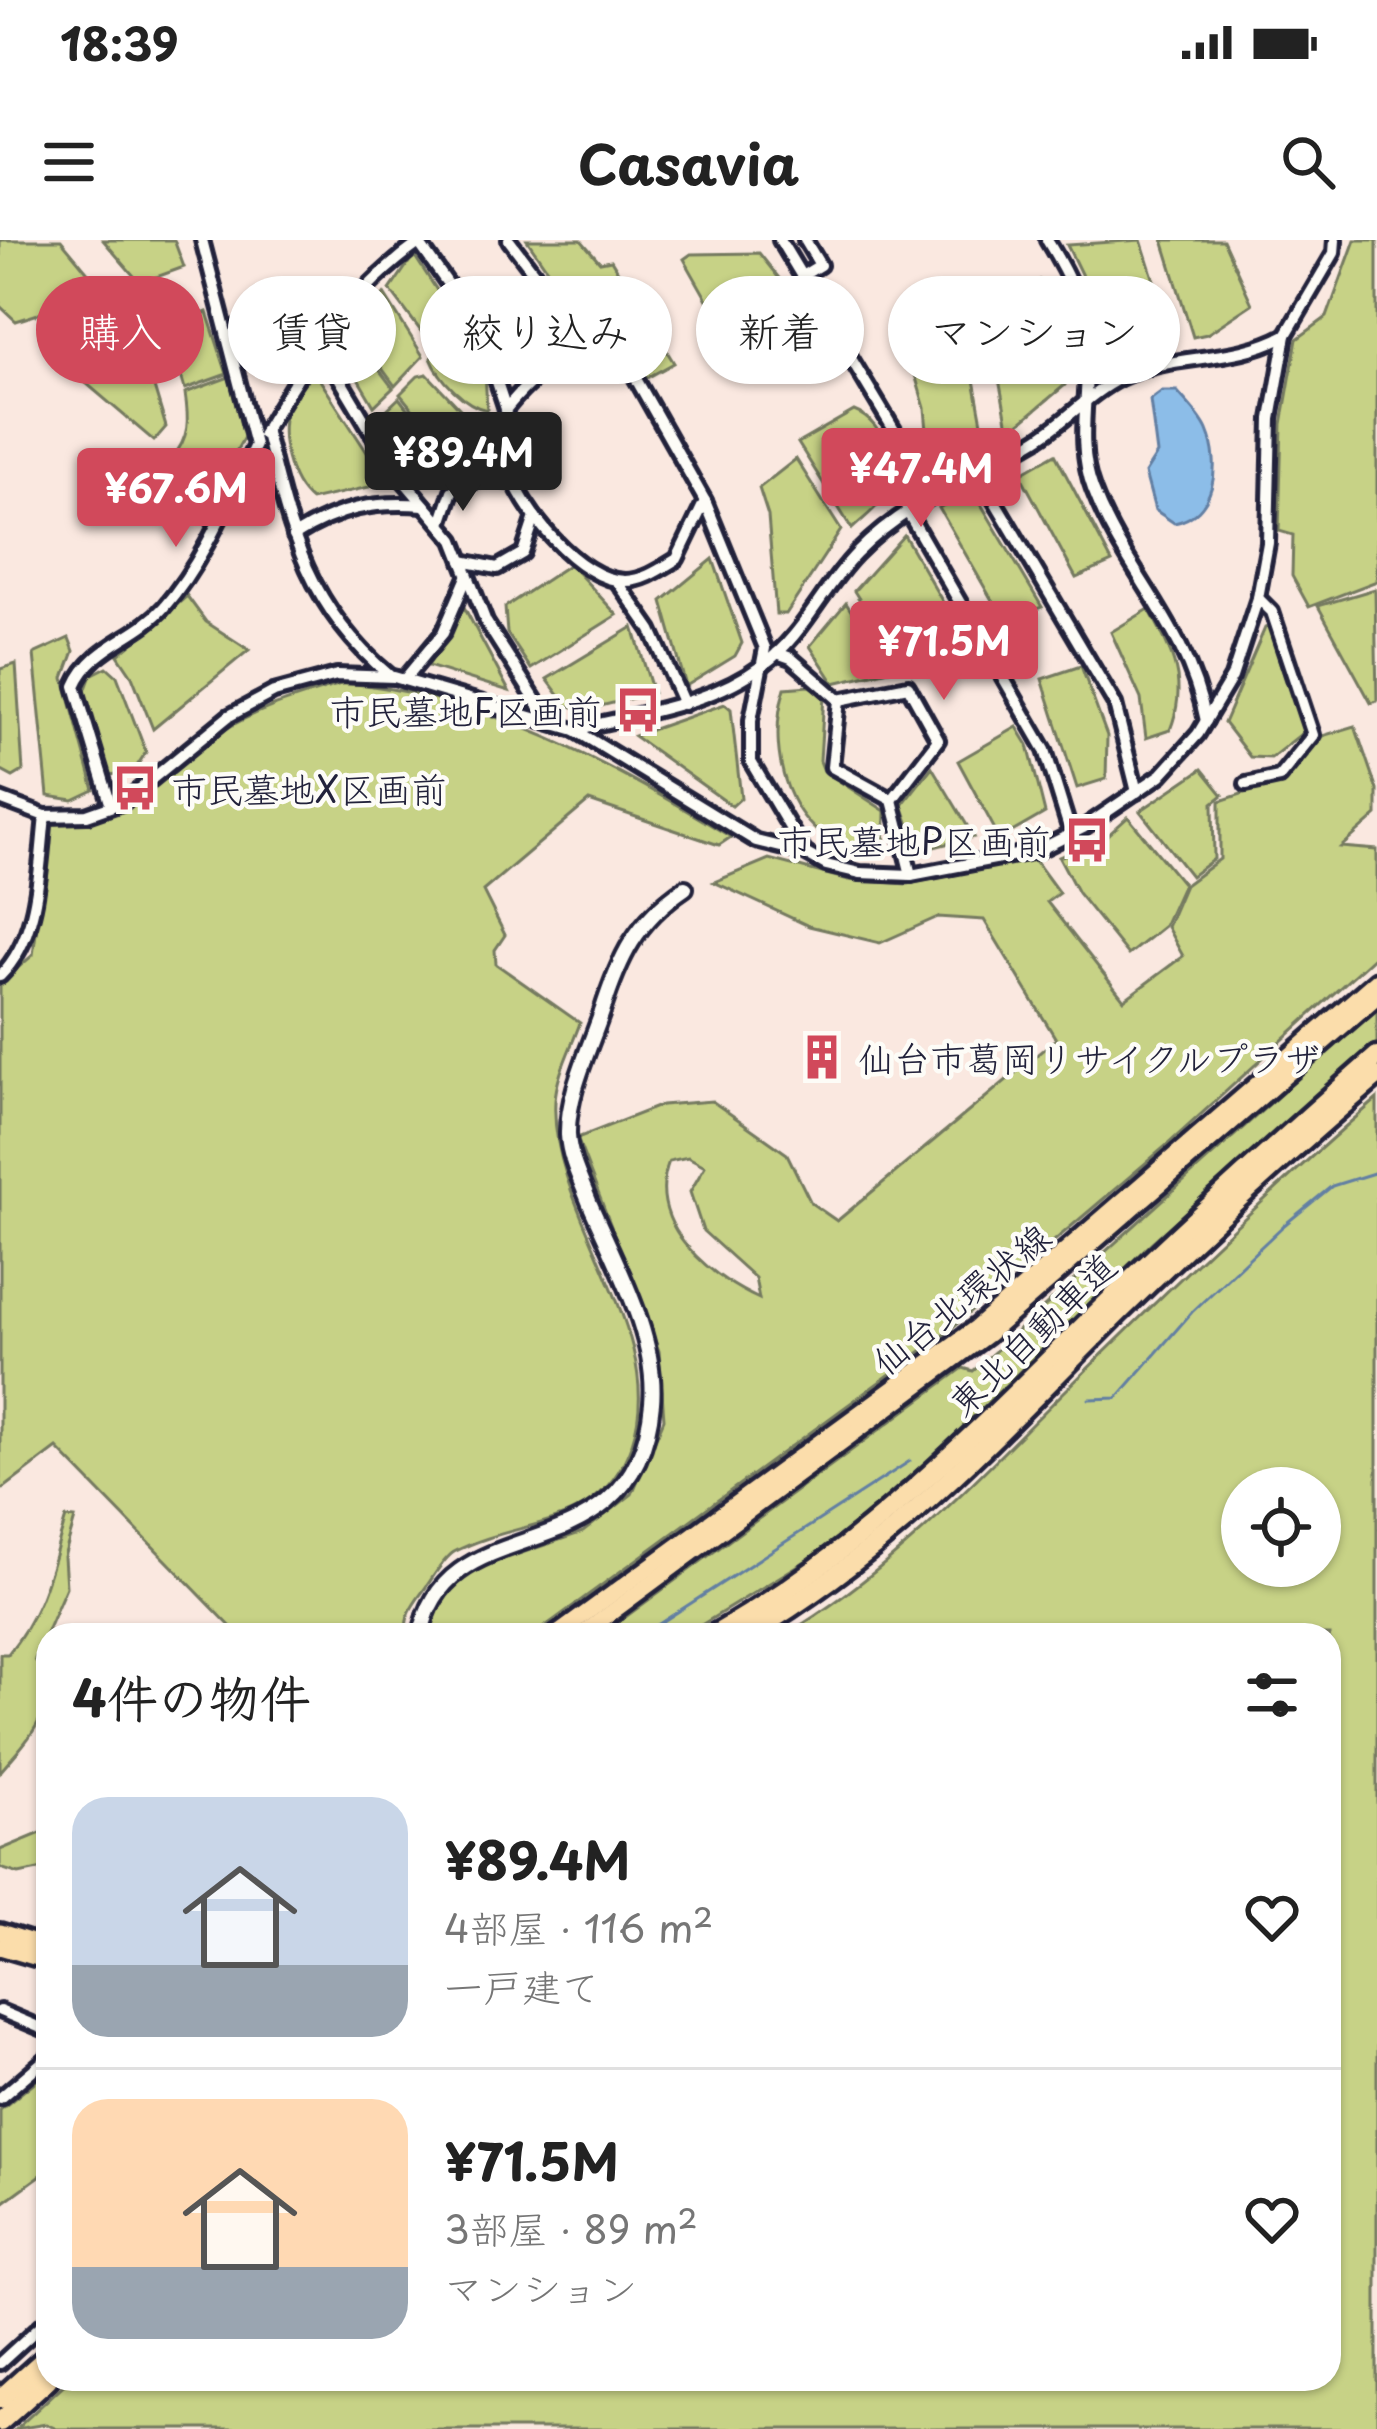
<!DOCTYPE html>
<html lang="ja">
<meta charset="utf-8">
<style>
:root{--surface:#fff;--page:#f2f2f2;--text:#222;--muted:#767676;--line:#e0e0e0;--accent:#d1495b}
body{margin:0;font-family:"Playpen Sans","Klee One",sans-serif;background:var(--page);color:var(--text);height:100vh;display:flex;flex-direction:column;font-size:45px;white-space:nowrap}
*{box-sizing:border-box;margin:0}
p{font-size:39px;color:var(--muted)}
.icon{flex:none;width:66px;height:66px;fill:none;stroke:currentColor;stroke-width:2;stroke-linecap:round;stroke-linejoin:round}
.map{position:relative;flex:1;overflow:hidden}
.panel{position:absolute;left:36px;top:1383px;width:1305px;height:768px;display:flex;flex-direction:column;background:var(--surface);border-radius:36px;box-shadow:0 3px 9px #0004}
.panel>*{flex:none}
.top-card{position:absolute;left:36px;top:36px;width:1305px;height:108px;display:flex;gap:24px}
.buttons{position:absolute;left:1221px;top:1227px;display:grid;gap:24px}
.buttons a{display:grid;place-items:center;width:120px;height:120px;border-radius:50%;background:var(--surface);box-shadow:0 3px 9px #0004;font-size:60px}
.price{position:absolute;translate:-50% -102px;padding:0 27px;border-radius:12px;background:var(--accent);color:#fff;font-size:39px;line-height:78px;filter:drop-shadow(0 3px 6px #0008)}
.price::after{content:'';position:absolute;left:50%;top:72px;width:36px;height:27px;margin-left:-18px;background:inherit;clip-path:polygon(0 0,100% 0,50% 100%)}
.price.on{background:#222;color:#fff}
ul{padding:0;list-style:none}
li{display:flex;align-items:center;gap:36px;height:300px;padding:0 36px}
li+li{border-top:3px solid var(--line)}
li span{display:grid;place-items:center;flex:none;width:336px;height:240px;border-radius:36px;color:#555}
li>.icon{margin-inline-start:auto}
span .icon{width:144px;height:144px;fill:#fffc;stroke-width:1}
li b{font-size:51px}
h2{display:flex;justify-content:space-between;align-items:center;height:144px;padding:0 36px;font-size:51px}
.tag{padding:0 42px;border-radius:54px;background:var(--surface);box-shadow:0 3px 9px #0004;font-size:42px;line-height:108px}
.tag.on{background:var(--accent);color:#fff}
.status{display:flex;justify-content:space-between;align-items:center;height:84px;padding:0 60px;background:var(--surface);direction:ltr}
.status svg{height:33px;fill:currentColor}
header{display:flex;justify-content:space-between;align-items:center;height:156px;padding:0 36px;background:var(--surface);font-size:54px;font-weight:700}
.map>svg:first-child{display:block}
.green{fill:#c7d286;stroke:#747a60;stroke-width:3;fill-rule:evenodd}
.water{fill:#8cbde8;stroke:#627fa3;stroke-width:3}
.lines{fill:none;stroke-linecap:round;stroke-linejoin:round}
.stream{stroke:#627fa3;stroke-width:3}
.street-casing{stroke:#22223b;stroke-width:20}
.secondary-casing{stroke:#22223b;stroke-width:22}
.primary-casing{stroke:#22223b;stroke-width:24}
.highway-casing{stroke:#22223b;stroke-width:27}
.street{stroke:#fdfcf7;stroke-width:10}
.secondary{stroke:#fdfcf7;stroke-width:14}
.primary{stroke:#fbddab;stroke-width:15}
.highway{stroke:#fbddab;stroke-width:18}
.labels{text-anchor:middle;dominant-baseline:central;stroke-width:9;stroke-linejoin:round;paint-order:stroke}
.poi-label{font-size:36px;fill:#22223b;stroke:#fdfcf7;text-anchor:end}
.street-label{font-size:36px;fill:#22223b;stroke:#fdfcf7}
</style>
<div class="status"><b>18:39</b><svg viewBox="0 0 49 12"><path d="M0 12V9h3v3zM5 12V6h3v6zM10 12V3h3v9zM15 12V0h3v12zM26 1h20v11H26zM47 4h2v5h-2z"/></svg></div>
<header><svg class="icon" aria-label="menu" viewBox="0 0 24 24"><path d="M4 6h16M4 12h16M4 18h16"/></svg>Casavia<svg class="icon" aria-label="search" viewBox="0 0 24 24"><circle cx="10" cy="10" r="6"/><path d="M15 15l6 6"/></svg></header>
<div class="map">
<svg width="1377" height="2189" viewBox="0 0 1377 2189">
<rect width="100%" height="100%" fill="#fae8e0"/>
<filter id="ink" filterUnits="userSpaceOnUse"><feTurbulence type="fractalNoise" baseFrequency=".00833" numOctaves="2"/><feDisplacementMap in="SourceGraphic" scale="24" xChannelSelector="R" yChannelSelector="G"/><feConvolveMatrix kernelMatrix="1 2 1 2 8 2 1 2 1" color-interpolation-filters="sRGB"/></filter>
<g filter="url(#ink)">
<g class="green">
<polygon points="0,0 61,0 105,53 16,81 0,66"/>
<polygon points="103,0 174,0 184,27 140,43"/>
<polygon points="527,0 581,0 600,22 611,20 674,123 645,139 625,112 591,93"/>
<polygon points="1141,0 1170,90 1108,125 1098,69 1067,5"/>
<polygon points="1163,0 1223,0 1252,64 1207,94 1193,97"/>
<polygon points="1355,0 1377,0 1377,341 1309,367 1292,336 1293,295 1279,291 1282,184 1297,99 1327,77"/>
<polygon points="759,13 790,52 723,88 684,19 691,14"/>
<polygon points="414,15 451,72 429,102 390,50"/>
<polygon points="1039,40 1058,87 1065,145 1009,192 985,65"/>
<polygon points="516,41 560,101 542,111 505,106 479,69"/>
<polygon points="384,54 423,116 395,146 355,92"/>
<polygon points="207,72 227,134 185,149 167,88"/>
<path d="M 455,84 L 485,131 L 487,170 C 465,166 439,139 431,118 Z"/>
<polygon points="136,87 166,187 154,201 53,115"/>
<polygon points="965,91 984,194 931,236 925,168 907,108"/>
<polygon points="353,95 393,148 374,166 341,110"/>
<path d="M 314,131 L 387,243 L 311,260 C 289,242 278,197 286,170 C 291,156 305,143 314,131 Z"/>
<polygon points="427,134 477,187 445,209 400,154 418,136"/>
<path d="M 229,137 L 244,197 L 213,253 L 172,218 C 190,197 189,180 185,153 Z"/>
<polygon points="399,158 441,212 411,229 379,177"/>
<path d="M 854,171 C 887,183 898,231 880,262 C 874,271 860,281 852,289 L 798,203 Z"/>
<polygon points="1055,214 1112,322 1076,338 1020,234"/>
<polygon points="796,219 841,290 786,374 776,374 768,276 759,248"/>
<polygon points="972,249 1042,367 1004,381 939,268"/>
<polygon points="904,295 956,385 898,421 854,351"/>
<polygon points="713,319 742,403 735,416 686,446 662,361"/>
<polygon points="570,324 617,375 531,429 507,393 505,367"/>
<polygon points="1375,349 1377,461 1371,463 1318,366"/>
<polygon points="187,356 206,382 249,410 153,489 132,436 118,415"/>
<polygon points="846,363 889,430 834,443 810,406"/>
<polygon points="464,367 509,451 428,426"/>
<path d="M 1149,369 C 1172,412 1189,442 1170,490 L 1146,498 L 1141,459 L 1111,392 Z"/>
<polygon points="1271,386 1305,491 1271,518 1250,517 1224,483 1265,388"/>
<polygon points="633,387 653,453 589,469 567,466 547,439"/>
<polygon points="69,398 74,411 64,438 94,550 73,560 48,556 34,414"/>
<polygon points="16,424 23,531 13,537 0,530 0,429"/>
<polygon points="1081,426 1107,496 1106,539 1077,548 1042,439"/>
<polygon points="107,427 117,436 146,512 133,532 109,535 84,454 91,435"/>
<path d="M 344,443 C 485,454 613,525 731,597 L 719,605 L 589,561 L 483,651 L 505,695 L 495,710 L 496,724 L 580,783 C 572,806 556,836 555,861 C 549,974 670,1093 632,1203 C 601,1293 523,1276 454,1312 C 443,1319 434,1336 426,1347 C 413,1365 405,1373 406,1395 L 239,1395 L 57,1208 L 0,1251 L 0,743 L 33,715 L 51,584 C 137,582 158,531 224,490 C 262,467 302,456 344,443 Z"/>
<path d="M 809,446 L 824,455 L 820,521 L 824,531 L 885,571 L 884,613 C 796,618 762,520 785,448 Z"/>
<polygon points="725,464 731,469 741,558 732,566 634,496"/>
<path d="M 1355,486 L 1377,550 L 1377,575 L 1341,607 L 1377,610 L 1377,714 L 1167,905 L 941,1097 L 554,1380 L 533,1395 L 429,1395 L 440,1360 L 469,1331 L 583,1292 L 632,1254 L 664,1179 L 659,1111 L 577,898 L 662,865 L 712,861 L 787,914 L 811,963 L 837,981 L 1056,799 L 984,680 L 938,677 L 880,703 L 809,686 L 714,642 L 769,619 L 849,640 L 908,644 L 1034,619 L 1059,653 L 1047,662 L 1124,760 L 1183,716 L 1167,687 L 1185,645 L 1220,619 L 1220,561 L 1281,541 L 1322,496 ZM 688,917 L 705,926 L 690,952 L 703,991 L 755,1038 L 759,1059 C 708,1035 645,984 669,921 Z"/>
<polygon points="1017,487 1028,505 1045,573 1000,599 958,521"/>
<polygon points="932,527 974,597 918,611 902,565"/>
<polygon points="1202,529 1223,555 1213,563 1214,619 1191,636 1140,571"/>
<polygon points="1128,577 1183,644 1164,686 1128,715 1078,653 1059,617 1106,597"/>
<polygon points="1377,767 1377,803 1152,1002 914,1235 820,1312 685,1395 601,1395 963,1128 973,1131"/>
<path d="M 1377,859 L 1377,2189 L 57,2189 L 46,2184 L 16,2189 L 70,2139 L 1329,2139 L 1329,1395 L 785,1395 C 891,1332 975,1240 1062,1154 C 1164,1053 1268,953 1377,859 ZM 1320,1248 L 1320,1326 L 1242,1326 L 1242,1248 Z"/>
<path d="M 66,1278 L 75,1279 L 64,1317 L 66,1347 L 35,1419 C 60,1470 33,1493 0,1532 L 0,1414 L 8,1414 C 45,1367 49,1332 66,1278 Z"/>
<polygon points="48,1590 48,1628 19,1634 0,1628 0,1610"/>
<polygon points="48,1831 48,1930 0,1965 0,1870"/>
</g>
<path class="water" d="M 1162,151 L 1177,151 C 1187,163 1201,176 1207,190 C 1222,226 1215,275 1174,283 L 1155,270 L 1145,233 L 1157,214 L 1150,160 Z"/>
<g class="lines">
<g class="stream">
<polyline points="1089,1159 1117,1158 1192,1072 1283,986 1332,946 1377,932"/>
<polyline points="642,1395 910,1221"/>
</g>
<g class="street-casing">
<g id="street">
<polyline points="509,0 584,99 631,130 705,261 765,408 751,480 751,522 805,613"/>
<polyline points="780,0 897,195 907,271 1045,510 1071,594"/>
<path d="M 1047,0 C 1069,36 1086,69 1087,112 C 1089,158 1076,204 1093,249 C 1125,334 1187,385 1206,481"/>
<polyline points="419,3 479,88 506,169"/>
<polyline points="802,36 820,25 805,0"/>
<polyline points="317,101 393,228 454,300 486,382 548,480"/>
<path d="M 605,112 C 559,117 535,133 506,169 C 504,188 503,207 508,226 C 519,267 579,341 625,341 C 644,341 662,328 677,319 L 705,261"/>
<polyline points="491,113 540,132"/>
<path d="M 265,189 C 290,290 306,365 389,435"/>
<path d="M 263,194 C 309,116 348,53 423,0"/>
<polyline points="977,231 1115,464 1137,552"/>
<path d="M 441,284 L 452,251 C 477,237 488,238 515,243"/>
<path d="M 294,296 C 338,268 373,261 424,265"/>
<polyline points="462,321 497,328 523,313 535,277"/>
<polyline points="617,341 651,390 684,464"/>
<polyline points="777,413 791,418 839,460 832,527 892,560 911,635"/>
<polyline points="404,440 443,393 467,337"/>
<polyline points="839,460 908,446 938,500 892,560"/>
<path d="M 575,490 C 638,473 708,466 763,425 C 803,396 822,349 856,314 C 906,262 971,238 1032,202 C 1064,184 1088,154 1120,138 C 1173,112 1231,125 1286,95"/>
<polyline points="1246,544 1279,537 1313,495 1272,372 1258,358"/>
<polyline points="0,559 45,576 87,575 124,562 229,476 274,452 337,435 394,437 575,490 756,601 805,613 826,625 860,633 911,635 1037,611 1083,588 1161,535 1198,494 1232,437 1258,358 1268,303 1271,179 1286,95 1334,13 1335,0"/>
<path d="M 111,566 L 75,446 C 93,405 136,399 164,367 C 204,321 228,261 255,205 L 202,0"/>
<path d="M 0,736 C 40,696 39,629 45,576"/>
<polyline points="0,1771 48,1791"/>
<polyline points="0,1858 48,1817"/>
<polyline points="0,2123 48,2079"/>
</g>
</g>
<g class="secondary-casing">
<path id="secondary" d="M 421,1395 C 444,1261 636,1343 652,1163 C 658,1098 615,1022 590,964 C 582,943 569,918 568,895 C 567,855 589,810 602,772 C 619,718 636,681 685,648"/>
</g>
<g class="primary-casing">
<g id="primary">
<polyline points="556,1395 977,1087 1377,740"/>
<polyline points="581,1395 988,1094 1377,756"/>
<polyline points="0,1692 48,1707"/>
<polyline points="0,1707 48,1721"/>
</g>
</g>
<g class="highway-casing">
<g id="highway">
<path d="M 714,1395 C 868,1308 983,1184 1108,1062 C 1195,977 1286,896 1377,816"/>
<path d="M 747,1395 C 898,1305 997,1193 1120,1071 C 1203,990 1289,911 1377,836"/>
<polyline points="0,2159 48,2116"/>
<polyline points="0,2182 48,2139"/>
</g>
</g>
<use href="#street" class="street"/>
<use href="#secondary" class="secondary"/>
<use href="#primary" class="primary"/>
<use href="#highway" class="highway"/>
</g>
</g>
<defs>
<g id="bus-bare" transform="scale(3.6)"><path d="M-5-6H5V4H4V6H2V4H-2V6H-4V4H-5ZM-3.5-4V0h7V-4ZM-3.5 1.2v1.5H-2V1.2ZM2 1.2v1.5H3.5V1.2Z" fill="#d1495b" stroke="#fdfcf7" stroke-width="2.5" paint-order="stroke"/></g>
<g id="building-bare" transform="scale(3.6)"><path d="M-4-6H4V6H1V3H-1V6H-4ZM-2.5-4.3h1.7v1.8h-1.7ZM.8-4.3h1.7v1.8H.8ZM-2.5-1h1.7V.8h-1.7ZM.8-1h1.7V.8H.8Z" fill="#d1495b" stroke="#fdfcf7" stroke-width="2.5" paint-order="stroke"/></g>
</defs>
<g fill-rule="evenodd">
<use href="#bus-bare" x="638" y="470"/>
<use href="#bus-bare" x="135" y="548"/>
<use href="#bus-bare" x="1087" y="600"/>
<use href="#building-bare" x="822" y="817"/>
</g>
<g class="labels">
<g class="poi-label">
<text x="602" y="470">市民墓地F区画前</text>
<text x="171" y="548" text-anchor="start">市民墓地X区画前</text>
<text x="1051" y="600">市民墓地P区画前</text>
<text x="858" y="817" text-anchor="start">仙台市葛岡リサイクルプラザ</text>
</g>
<g class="street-label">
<text transform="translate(960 1058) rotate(-39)">仙台北環状線</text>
<text transform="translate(1031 1093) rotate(-44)">東北自動車道</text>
</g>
</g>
</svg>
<div class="buttons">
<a><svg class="icon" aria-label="locate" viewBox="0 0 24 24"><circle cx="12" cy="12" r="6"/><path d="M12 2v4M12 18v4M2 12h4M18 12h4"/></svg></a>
</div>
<b class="price on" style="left:463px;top:274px">¥89.4M</b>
<b class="price" style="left:921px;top:290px">¥47.4M</b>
<b class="price" style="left:176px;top:310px">¥67.6M</b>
<b class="price" style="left:944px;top:463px">¥71.5M</b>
<div class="top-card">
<a class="tag on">購入</a>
<a class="tag">賃貸</a>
<a class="tag">絞り込み</a>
<a class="tag">新着</a>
<a class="tag">マンション</a>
</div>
<section class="panel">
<h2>4件の物件<svg class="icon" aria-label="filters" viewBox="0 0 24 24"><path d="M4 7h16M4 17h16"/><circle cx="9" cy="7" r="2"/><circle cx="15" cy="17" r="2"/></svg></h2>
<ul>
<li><span style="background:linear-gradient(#c9d6e8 70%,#9aa5b1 0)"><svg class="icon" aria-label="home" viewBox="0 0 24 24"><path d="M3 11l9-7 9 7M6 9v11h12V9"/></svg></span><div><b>¥89.4M</b><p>4部屋 · 116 m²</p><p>一戸建て</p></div><svg class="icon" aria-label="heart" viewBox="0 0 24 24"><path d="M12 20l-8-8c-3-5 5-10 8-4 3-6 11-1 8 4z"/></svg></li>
<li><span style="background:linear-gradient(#ffd9b3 70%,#9aa5b1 0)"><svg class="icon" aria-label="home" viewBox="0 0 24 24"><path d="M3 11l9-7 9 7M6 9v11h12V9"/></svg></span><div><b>¥71.5M</b><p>3部屋 · 89 m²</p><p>マンション</p></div><svg class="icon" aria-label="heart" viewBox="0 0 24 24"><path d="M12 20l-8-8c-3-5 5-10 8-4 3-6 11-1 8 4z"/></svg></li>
</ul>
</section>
</div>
